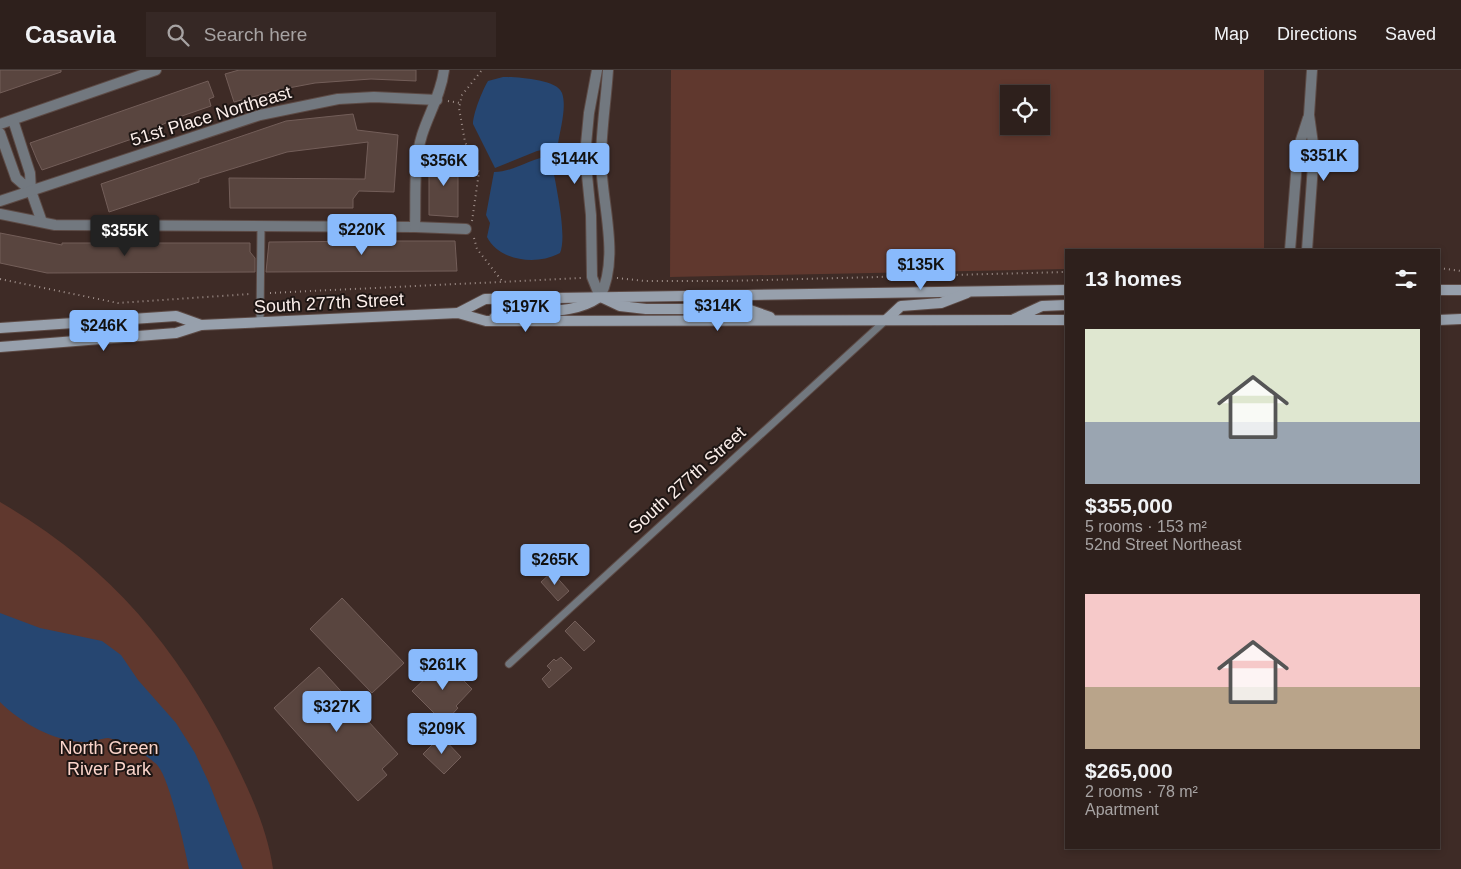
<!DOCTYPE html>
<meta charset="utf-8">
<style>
:root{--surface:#2e201c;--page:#362825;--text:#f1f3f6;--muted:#a7a3a3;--line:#493e3b;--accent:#89bafc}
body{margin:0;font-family:Helvetica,sans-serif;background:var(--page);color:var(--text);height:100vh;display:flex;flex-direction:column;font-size:19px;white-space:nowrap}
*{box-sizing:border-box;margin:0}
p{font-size:16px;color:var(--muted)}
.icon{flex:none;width:28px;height:28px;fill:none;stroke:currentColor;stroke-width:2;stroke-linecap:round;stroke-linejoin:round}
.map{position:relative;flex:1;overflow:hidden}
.side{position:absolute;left:1065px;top:179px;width:375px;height:600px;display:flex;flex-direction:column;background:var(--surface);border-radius:0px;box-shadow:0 2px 8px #0003,0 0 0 1px var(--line)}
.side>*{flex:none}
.tools{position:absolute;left:1000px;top:15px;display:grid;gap:10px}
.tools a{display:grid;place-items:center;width:50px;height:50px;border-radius:0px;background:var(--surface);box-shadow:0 2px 8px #0003,0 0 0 1px var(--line);font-size:25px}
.price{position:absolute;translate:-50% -42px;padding:0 11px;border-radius:5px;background:var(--accent);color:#111;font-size:16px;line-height:32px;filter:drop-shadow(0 1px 2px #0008)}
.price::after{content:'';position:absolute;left:50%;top:30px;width:15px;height:11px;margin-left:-8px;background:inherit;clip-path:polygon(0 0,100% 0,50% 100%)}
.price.current{background:#222;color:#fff}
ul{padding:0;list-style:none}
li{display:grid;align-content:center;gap:10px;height:265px;padding:0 20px}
li span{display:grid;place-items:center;height:155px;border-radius:0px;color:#555}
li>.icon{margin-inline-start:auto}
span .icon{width:90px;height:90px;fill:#fffc;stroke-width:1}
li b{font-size:21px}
h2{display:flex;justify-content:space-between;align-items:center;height:60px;padding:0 20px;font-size:21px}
header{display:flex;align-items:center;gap:30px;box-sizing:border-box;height:70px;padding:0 25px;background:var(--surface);border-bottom:1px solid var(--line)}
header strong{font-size:24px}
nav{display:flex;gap:28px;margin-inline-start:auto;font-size:18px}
.search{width:350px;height:45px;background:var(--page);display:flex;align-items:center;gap:12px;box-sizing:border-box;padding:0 18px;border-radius:0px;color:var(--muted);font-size:19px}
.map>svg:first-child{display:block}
.green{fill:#60382e;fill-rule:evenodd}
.water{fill:#264671}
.building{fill:#59453f;stroke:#735e59}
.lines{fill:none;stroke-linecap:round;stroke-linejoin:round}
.service-casing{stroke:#5c4a45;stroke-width:9}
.minor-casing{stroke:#5c4a45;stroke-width:12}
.tertiary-casing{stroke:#5c4a45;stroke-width:12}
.secondary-casing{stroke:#5c4a45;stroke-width:12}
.path{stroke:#a0908b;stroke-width:2;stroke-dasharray:1 4;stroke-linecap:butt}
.service{stroke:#72787f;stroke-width:7}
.minor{stroke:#72787f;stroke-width:10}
.tertiary{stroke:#72787f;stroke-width:10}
.secondary{stroke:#97a0ac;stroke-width:10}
.labels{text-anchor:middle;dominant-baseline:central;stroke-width:4;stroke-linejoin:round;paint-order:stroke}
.street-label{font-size:18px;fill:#fbeeea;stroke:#1e1614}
.park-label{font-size:18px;fill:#fad4ca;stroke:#1e1614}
</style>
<header>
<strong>Casavia</strong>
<div class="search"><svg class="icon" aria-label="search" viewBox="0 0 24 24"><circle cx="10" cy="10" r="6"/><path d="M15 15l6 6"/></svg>Search here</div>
<nav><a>Map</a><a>Directions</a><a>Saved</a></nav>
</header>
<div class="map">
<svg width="1461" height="799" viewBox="0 0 1461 799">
<rect width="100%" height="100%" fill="#3e2b26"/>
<g class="green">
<path d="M 671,0 L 1264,0 L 1264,180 L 1066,180 L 1066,199 L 670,207 ZM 1009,24 L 1041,24 L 1041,56 L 1009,56 Z"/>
<path d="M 0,432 C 107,494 174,573 230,682 C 249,720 267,757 273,799 L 0,799 Z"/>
</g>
<g class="water">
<path d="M 503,7 C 516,7 557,9 562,23 C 567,37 560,60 558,74 L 553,78 L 537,81 L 495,98 L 473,54 C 473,44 482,21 488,11 Z"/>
<path d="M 551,86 C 554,109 568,164 560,183 C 537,196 499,191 487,167 L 490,153 L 486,145 L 494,102 C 514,102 530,88 551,86 Z"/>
<path d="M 0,543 L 40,558 L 102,571 L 121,585 L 138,610 L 176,653 L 195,683 L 209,713 L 243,799 L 189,799 C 185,778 170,711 158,696 C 151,687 120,670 108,668 C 101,668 93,673 85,672 C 55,672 21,653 0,632 Z"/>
</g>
<g class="building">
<polygon points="0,0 61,0 61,2 0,23"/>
<polygon points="239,0 416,0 416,11 371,9 315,13 278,20 234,32 225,4"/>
<polygon points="208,11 214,27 209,29 211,36 179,47 157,57 158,60 42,100 37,90 30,73"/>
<polygon points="353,44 357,60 398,65 394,122 359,121 353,129 353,138 230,138 229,108 365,109 368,72 287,82 199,109 199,112 109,142 101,114 286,51"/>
<polygon points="429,87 458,87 458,147 429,145"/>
<polygon points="0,163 62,175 62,173 250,173 250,182 255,188 255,202 47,203 0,193"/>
<polygon points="397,171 455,171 457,201 266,202 269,172"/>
<polygon points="552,502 569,521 558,531 541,512"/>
<polygon points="342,528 404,593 372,623 310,559"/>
<polygon points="575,551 595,571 584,581 565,561"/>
<polygon points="561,587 572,598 549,618 542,609 551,600 547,596 554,589 556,591"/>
<polygon points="444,591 472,619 456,636 458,638 444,653 412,621"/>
<polygon points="319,597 398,684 382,699 387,705 358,731 274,638"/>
<polygon points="441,666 461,687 444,704 423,684"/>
</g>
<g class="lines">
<g class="service-casing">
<g id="service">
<polyline points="260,253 261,156"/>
<polyline points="509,594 886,250"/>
</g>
</g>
<g class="minor-casing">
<g id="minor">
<polyline points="597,0 589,43 585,85 591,145 592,207 600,227"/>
<polyline points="0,54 156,0"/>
<polyline points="0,63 16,108 31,121 30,103 13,50"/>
<polyline points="31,121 42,152"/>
<polyline points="0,131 260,45 338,29 374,27 437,30"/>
<polyline points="0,144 55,155 415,157 466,159"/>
<path d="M 415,157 C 416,127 413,94 422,65 C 429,43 441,24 444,0"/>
<path d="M 600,227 C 620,187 602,135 601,91 C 601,61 606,31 608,0"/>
</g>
</g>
<g class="tertiary-casing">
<g id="tertiary">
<polyline points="1290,180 1298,79 1308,48"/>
<polyline points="1307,180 1314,81 1309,45 1312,0"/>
</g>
</g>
<g class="secondary-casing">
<g id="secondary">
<polyline points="1439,220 1461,220"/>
<polyline points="603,228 620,236 646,239 747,239 770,247"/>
<polyline points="458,243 485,229 1066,220"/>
<path d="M 494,248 C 526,237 569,248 598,228"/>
<polyline points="1014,249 1042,236 1066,235"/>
<polyline points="886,250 901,236 941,233 967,223"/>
<polyline points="1439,250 1461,249"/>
<polyline points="0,258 176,246 201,255"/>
<polyline points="0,277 176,263 201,255 458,243 486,251 1066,250"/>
</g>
</g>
<g class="path">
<polyline points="448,31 460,33"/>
<polyline points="472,151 479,102 465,72 459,38 462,25 482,0"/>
<polyline points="474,168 477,179 502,211"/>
<polyline points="1439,198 1461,201"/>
<polyline points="617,208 645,211 727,211 1066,202"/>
<polyline points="0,209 118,233 250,224"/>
<polyline points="270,223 582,208"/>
</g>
<use href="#service" class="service"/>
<use href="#minor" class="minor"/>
<use href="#tertiary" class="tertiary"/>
<use href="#secondary" class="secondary"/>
</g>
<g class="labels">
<g class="street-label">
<text transform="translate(211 46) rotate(-17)">51st Place Northeast</text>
<text transform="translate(329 233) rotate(-3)">South 277th Street</text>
<text transform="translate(687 410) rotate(-42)">South 277th Street</text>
</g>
<g class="park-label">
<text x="109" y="678">North Green<tspan x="109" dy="21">River Park</tspan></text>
</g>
</g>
</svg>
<div class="tools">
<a><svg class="icon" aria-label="locate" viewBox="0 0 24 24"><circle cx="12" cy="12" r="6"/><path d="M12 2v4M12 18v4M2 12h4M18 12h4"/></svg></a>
</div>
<b class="price" style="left:1324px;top:112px">$351K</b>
<b class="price" style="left:575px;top:115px">$144K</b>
<b class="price" style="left:444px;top:117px">$356K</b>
<b class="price" style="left:362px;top:186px">$220K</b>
<b class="price current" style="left:125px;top:187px">$355K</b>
<b class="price" style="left:921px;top:221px">$135K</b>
<b class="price" style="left:718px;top:262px">$314K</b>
<b class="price" style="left:526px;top:263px">$197K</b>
<b class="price" style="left:104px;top:282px">$246K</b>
<b class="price" style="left:555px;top:516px">$265K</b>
<b class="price" style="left:443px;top:621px">$261K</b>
<b class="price" style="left:337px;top:663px">$327K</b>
<b class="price" style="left:442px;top:685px">$209K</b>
<section class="side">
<h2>13 homes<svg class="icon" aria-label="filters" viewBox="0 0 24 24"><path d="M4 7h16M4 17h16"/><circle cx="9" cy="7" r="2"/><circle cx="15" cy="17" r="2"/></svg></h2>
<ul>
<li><span style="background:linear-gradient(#dfe7d0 60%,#9aa5b1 0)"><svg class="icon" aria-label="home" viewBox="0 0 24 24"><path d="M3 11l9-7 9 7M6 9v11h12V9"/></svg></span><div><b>$355,000</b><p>5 rooms · 153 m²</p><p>52nd Street Northeast</p></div></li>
<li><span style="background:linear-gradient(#f6c9c9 60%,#b9a48a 0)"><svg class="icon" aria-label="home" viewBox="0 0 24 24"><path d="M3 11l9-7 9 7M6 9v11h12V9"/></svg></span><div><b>$265,000</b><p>2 rooms · 78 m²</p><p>Apartment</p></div></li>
</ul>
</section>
</div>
